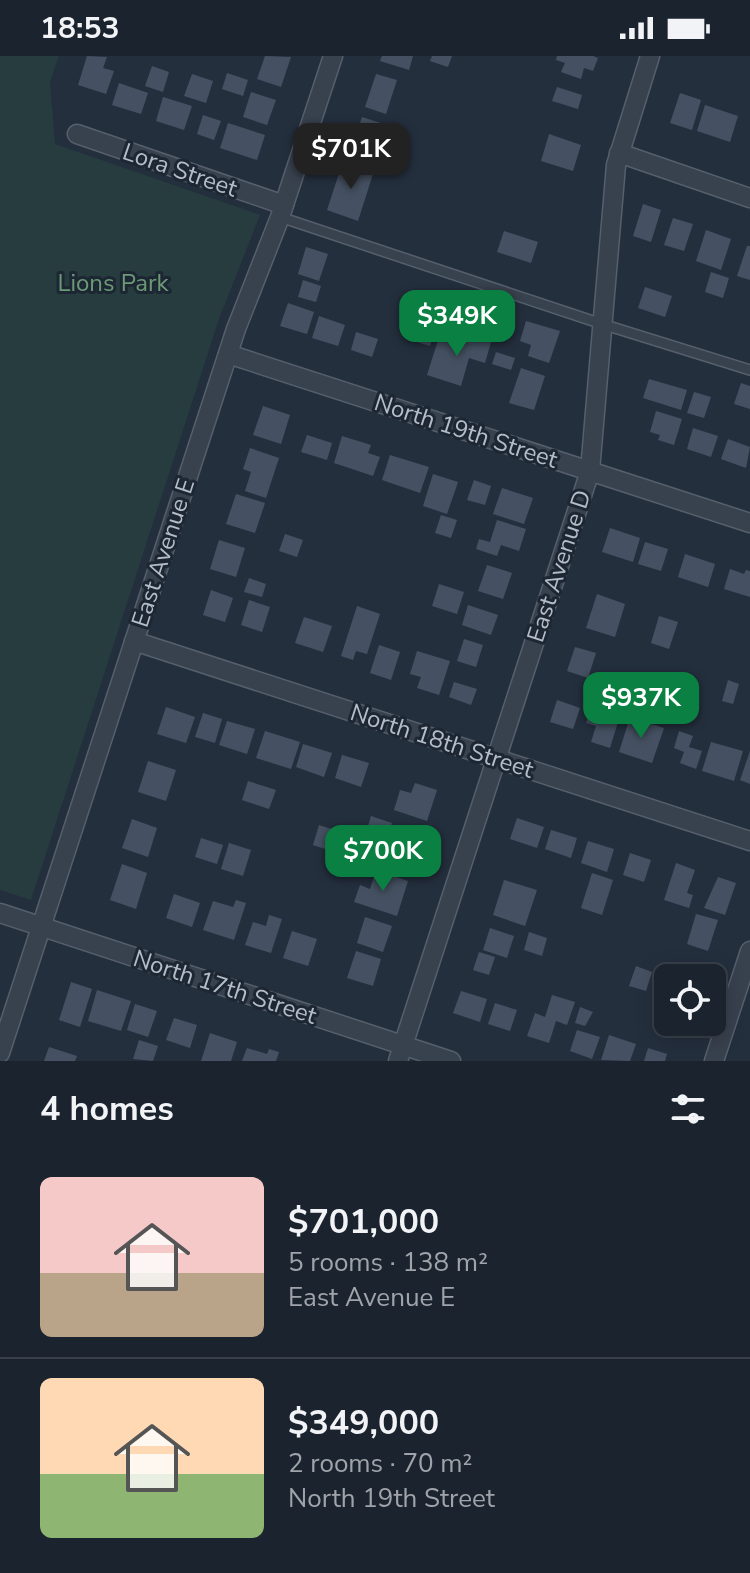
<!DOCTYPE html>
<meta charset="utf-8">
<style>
:root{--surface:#1b232e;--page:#282f3a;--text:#f1f3f6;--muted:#a0a4aa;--line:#39404a;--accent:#0b8043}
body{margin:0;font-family:"Nunito Sans",sans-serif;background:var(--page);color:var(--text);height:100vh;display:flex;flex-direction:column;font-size:30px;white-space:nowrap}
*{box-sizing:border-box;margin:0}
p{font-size:26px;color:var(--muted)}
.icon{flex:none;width:44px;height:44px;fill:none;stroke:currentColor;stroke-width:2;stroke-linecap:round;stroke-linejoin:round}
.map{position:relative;height:1005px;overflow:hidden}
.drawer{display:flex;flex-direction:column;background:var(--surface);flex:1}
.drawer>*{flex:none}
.buttons{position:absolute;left:654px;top:908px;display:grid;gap:16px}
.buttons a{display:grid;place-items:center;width:72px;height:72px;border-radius:12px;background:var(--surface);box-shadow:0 4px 20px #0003,0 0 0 2px var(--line);font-size:40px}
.price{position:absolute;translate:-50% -68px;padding:0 18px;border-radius:16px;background:var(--accent);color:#fff;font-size:26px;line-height:52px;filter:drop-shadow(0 2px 4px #0008)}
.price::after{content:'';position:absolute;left:50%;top:48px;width:24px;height:18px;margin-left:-12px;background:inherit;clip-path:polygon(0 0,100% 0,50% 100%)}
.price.active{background:#222;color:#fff}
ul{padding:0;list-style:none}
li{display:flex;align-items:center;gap:24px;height:200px;padding:0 40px}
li+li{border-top:2px solid var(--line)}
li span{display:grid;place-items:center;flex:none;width:224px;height:160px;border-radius:12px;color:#555}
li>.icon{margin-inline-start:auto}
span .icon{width:96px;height:96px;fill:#fffc;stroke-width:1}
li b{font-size:34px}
h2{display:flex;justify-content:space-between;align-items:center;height:96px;padding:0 40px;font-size:34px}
.status{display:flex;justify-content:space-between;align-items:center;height:56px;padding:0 40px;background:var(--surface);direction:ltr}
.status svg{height:22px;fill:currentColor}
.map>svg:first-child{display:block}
.green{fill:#263c3f}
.building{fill:#455162}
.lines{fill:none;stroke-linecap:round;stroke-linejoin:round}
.lane-casing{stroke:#565f6c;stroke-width:12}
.street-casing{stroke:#565f6c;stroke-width:21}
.lane{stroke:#38414e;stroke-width:9}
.street{stroke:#38414e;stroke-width:18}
.labels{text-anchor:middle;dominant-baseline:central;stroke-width:6;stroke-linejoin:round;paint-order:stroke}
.street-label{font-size:24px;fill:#b4bcc9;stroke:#1d2633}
.park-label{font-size:24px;fill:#6b9a76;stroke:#1d2633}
</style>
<div class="status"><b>18:53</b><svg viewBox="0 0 49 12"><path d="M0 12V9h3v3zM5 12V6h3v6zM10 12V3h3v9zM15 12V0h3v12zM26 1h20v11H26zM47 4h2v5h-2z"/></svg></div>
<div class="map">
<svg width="750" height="1005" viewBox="0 0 750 1005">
<rect width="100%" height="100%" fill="#242f3e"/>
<polygon class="green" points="0,0 59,0 50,26 55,88 260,159 219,263 31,844 0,834"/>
<g class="building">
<polygon points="87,0 107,1 103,12 114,15 106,38 78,29"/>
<polygon points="265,0 291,1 281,31 257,23"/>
<polygon points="382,0 413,0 409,14 380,5"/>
<polygon points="432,0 452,0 448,11 430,5"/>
<polygon points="557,0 593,0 598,2 593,15 584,12 581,23 561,16 565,7 556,4"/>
<polygon points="152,10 169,16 163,36 145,30"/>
<polygon points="227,17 248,24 243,40 222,33"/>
<polygon points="192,18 213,25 206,47 184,40"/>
<polygon points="376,18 397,24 386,58 365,51"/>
<polygon points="119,27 148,37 141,58 112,49"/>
<polygon points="557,31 582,39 578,53 552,45"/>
<polygon points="251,36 276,44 267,69 243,61"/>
<polygon points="680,37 701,44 692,74 670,67"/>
<polygon points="163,41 192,50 184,74 156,65"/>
<polygon points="705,49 738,60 730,86 697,75"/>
<polygon points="203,59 221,65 214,84 197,78"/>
<polygon points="362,61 390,70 381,97 353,88"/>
<polygon points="228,67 265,79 257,104 220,92"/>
<polygon points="549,78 581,89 573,115 541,105"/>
<polygon points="343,105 374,115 358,165 327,154"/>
<polygon points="643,148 661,154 651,186 633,180"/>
<polygon points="673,162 693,168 684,195 664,189"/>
<polygon points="706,174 731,183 721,214 696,205"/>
<polygon points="504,175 538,186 531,207 497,196"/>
<polygon points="747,190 750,190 750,224 737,220"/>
<polygon points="306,191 328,198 319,225 298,218"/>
<polygon points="711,216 729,222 723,242 705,236"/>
<polygon points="303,224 321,230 316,246 298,241"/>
<polygon points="645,231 672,240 665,261 638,252"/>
<polygon points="288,247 314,256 307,278 280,270"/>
<polygon points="319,260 345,269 338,290 312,282"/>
<polygon points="421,263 437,268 430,290 414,285"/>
<polygon points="526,265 560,275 549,307 528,300 531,289 520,285"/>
<polygon points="356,276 378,283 372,301 351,294"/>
<polygon points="468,279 491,286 485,307 469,302 461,330 427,319 439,281 465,289"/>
<polygon points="496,296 515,302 511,314 492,308"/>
<polygon points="521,312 545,320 534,354 509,347"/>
<polygon points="649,323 687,334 681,354 643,342"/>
<polygon points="741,327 750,330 750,353 734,348"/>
<polygon points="694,336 711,341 704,362 687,357"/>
<polygon points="263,350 290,359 281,388 253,379"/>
<polygon points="656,355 682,363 674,389 658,384 660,379 650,376"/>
<polygon points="693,372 718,380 711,401 687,393"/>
<polygon points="307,379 332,387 327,404 301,396"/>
<polygon points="342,380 371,389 368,397 380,401 373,420 334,407"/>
<polygon points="728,383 750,391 746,412 721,403"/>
<polygon points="250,392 279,402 266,442 245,435 251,416 243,413"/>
<polygon points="390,399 429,411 420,437 382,424"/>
<polygon points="433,418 458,426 447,458 423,450"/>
<polygon points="474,424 491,430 485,449 467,444"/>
<polygon points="502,432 533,442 524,468 493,458"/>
<polygon points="236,438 265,447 255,477 226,468"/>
<polygon points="441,459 457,464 451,482 435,477"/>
<polygon points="497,464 526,473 519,495 501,489 497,500 476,493 479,483 490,486"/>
<polygon points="610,472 640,482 633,506 602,496"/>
<polygon points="285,478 303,484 297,501 279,495"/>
<polygon points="219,484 245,492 236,521 210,513"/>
<polygon points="645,486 668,493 661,515 638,508"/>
<polygon points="685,498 715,508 708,531 678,521"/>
<polygon points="487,509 512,517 503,543 478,535"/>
<polygon points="730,513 744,518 746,514 750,515 750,541 724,533"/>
<polygon points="249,522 266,528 262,541 244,536"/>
<polygon points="439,528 464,536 457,558 432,550"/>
<polygon points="211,534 233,542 225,566 203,559"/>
<polygon points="597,538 625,548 615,581 586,572"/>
<polygon points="249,544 270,551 262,576 241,569"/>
<polygon points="468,549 498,559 491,579 462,569"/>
<polygon points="357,550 380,558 367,598 356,595 353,604 341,600"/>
<polygon points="659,560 678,566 669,593 651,587"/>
<polygon points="304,561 332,570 323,596 295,587"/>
<polygon points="464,583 483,589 476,611 457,605"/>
<polygon points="379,589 400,596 391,624 370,617"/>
<polygon points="575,591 596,597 588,622 567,615"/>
<polygon points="417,595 450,605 439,639 417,632 421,621 410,618"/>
<polygon points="728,624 739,628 733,648 722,645"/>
<polygon points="454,626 477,633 471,649 449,641"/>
<polygon points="655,643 670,648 664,664 649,659"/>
<polygon points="557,644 580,652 573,673 550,666"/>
<polygon points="593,646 603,649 599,660 618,666 610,692 591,686 596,670 586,667"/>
<polygon points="166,651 195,661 186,687 157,678"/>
<polygon points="203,657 222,663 215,687 195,681"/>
<polygon points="630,661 664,672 652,707 619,696"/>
<polygon points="227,665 255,673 247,698 219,689"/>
<polygon points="265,675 300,686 291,713 256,702"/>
<polygon points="679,675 693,680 689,691 702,695 696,713 680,707 684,696 674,692"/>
<polygon points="711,686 743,695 734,725 702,715"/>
<polygon points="303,688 332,697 324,721 296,711"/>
<polygon points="750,695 750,728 740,724"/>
<polygon points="342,699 369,707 361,731 335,722"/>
<polygon points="148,705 176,714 166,745 138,736"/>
<polygon points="248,725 276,734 269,753 242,744"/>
<polygon points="415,727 437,734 427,765 394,754 400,734 411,737"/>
<polygon points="371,760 392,767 385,790 364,783"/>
<polygon points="517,762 544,771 537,792 510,783"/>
<polygon points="132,763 157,772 148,801 122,792"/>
<polygon points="319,769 353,780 346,800 313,789"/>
<polygon points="551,774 577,782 571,802 545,793"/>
<polygon points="392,780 419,788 409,819 382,810"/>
<polygon points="201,782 223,789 217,808 195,801"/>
<polygon points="588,785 614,793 607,816 581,807"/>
<polygon points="229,787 251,794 243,820 221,813"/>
<polygon points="630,797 651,804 644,826 623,819"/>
<polygon points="676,807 695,814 687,837 693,839 689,852 664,844"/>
<polygon points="122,808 147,817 136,853 110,844"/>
<polygon points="376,814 408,825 397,860 354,846 360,829 370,833"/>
<polygon points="592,817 613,824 602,859 581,852"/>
<polygon points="718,821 736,827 725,859 704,852"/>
<polygon points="504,824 537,834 525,870 493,859"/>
<polygon points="174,838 200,847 192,871 166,862"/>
<polygon points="236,844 246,847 234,884 203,874 213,845 233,851"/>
<polygon points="696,858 718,864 708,895 687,888"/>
<polygon points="269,859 282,863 271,897 245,889 253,866 266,870"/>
<polygon points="365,861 392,870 383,896 357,887"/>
<polygon points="490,872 514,880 507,902 483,894"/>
<polygon points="292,875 317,883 308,910 283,902"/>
<polygon points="529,876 547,882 542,900 524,894"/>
<polygon points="356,895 381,903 373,930 347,922"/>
<polygon points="479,896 495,901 489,919 473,914"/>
<polygon points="636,910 652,916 646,935 629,930"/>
<polygon points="71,926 92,933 80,971 59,964"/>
<polygon points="97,934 131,945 121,975 88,965"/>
<polygon points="461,935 487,943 480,966 453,957"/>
<polygon points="552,939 575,946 567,969 556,965 549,987 527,980 535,957 545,961"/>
<polygon points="495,947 517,954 510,975 488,968"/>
<polygon points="135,948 157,955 148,981 127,974"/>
<polygon points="580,951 593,956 585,970 575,967"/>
<polygon points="174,962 197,969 190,992 166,984"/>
<polygon points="577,974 600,981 592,1003 570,995"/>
<polygon points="210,977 237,986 231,1005 201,1005"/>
<polygon points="609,979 636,988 630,1005 601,1004"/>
<polygon points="139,984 158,990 153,1005 133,1003"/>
<polygon points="49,991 77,1000 75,1005 44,1005"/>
<polygon points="247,992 267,998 269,993 279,996 276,1005 242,1005"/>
<polygon points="648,992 667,998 665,1005 644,1005"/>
</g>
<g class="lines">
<g class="lane-casing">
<polyline id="lane" points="280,161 602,268 750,314"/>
</g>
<g class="street-casing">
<g id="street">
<polyline points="77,78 284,149"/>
<polyline points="619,97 750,142"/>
<polyline points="228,298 750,467"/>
<polyline points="134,585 750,785"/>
<polyline points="0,857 451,1005"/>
<polyline points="0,997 236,273 280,161 333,0"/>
<polyline points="398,1005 590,415 616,109 650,0"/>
<polyline points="714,1005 750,895"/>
</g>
</g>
<use href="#lane" class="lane"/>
<use href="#street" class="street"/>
</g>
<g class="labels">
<g class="street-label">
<text transform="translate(180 114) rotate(19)">Lora Street</text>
<text transform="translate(466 375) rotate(18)">North 19th Street</text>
<text transform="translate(163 497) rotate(-72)">East Avenue E</text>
<text transform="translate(559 510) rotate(-72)">East Avenue D</text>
<text transform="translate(442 685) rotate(18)">North 18th Street</text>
<text transform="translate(225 931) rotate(18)">North 17th Street</text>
</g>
<g class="park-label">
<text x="113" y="227">Lions Park</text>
</g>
</g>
</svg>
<div class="buttons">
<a><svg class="icon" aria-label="locate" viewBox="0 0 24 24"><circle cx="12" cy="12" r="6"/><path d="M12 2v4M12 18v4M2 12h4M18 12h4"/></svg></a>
</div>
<b class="price active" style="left:351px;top:135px">$701K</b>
<b class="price" style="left:457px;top:302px">$349K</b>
<b class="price" style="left:641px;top:684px">$937K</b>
<b class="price" style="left:383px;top:837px">$700K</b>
</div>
<section class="drawer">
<h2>4 homes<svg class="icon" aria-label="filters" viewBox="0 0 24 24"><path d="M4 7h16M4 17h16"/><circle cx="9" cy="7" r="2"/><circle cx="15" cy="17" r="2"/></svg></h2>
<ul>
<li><span style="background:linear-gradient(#f6c9c9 60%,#b9a48a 0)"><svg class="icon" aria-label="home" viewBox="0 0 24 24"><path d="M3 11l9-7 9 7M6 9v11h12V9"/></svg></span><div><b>$701,000</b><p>5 rooms · 138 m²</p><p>East Avenue E</p></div></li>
<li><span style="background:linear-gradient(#ffd9b3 60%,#8fb573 0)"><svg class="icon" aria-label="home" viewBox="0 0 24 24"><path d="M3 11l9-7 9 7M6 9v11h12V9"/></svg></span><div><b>$349,000</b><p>2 rooms · 70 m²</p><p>North 19th Street</p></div></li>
</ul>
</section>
